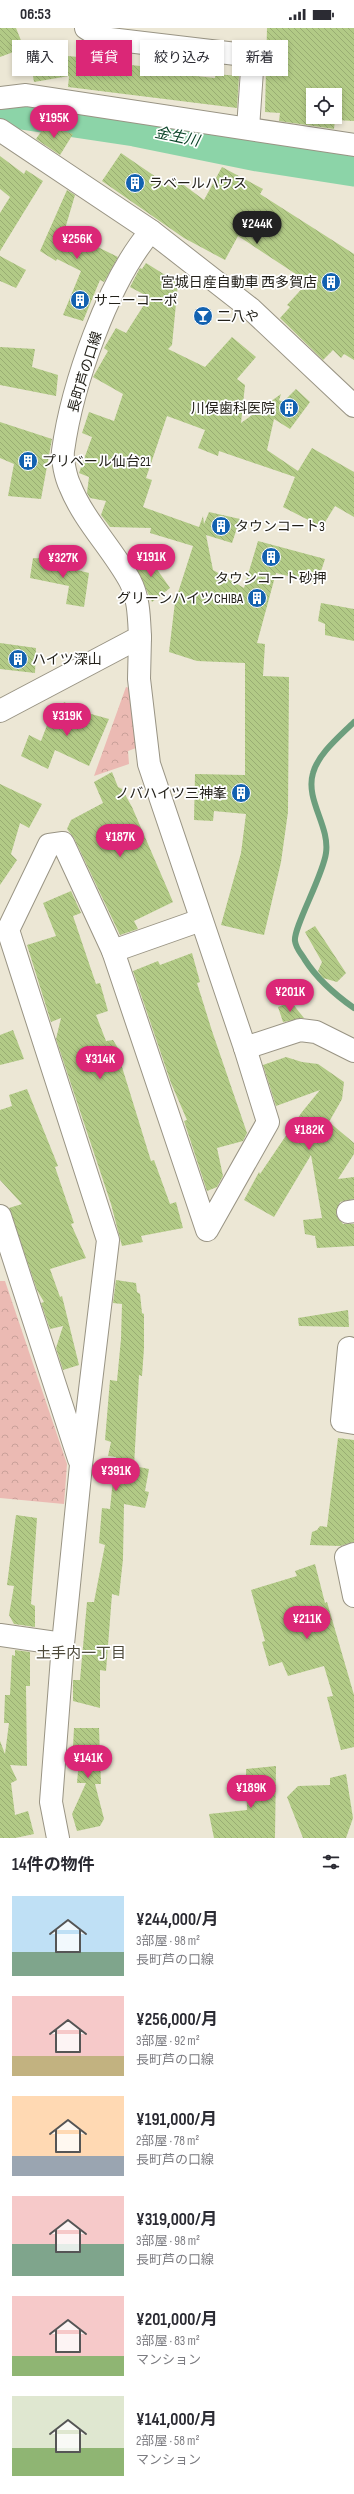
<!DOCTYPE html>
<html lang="ja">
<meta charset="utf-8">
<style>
:root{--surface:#fff;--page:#f2f2f3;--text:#2b2b33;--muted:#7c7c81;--accent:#db2777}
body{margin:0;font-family:"Sofia Sans Condensed","Noto Sans JP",sans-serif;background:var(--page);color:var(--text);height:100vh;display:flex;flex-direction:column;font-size:15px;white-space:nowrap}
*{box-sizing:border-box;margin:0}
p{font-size:13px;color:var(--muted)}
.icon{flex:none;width:22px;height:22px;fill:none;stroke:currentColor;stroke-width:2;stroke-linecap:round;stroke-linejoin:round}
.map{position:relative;height:1810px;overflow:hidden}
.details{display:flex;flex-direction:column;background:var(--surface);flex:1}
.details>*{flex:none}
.banner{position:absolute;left:12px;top:12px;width:330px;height:36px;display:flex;gap:8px}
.tools{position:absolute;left:306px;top:60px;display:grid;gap:8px}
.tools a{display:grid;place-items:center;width:36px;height:36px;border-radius:0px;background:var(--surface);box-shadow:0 2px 6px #0003;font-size:20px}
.price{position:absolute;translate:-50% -34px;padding:0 9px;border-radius:14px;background:var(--accent);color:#fff;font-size:13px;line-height:26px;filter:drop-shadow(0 1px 2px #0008)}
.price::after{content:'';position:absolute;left:50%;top:24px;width:12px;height:9px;margin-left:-6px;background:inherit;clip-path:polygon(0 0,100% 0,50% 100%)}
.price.active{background:#222;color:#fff}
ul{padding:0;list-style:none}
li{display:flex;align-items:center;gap:12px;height:100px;padding:0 12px}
li span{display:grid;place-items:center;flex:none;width:112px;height:80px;border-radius:0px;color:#555}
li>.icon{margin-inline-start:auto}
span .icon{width:48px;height:48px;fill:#fffc;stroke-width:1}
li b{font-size:17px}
h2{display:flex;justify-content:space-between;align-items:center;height:48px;padding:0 12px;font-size:17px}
.tag{padding:0 14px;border-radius:0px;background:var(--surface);box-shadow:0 2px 6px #0003;font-size:14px;line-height:36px}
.tag.active{background:var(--accent);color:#fff}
.status{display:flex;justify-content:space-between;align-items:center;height:28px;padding:0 20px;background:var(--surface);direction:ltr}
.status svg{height:11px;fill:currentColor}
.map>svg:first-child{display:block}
.park{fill:url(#park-crowns)}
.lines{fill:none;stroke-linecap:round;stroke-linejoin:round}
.stream{stroke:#6c9e7d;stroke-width:6}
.river{stroke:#8cd4a8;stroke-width:35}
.building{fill:url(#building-back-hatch);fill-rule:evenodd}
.street-casing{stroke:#999484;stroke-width:24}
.secondary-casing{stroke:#999484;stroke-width:24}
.street{stroke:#fff;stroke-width:22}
.secondary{stroke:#fff;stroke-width:22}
.labels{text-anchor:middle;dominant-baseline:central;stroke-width:3.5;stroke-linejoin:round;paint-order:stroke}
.poi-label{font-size:14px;fill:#23211a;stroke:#fff;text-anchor:start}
.street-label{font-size:14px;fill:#23211a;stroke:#fff}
.water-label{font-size:15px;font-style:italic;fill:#0c4529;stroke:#fff}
.neighbourhood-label{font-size:15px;fill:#4c4839;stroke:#fff}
</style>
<div class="status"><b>06:53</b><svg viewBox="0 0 49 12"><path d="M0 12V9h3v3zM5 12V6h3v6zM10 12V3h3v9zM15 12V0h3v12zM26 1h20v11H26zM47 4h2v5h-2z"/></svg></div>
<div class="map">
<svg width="354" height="1810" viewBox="0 0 354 1810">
<defs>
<pattern id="park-crowns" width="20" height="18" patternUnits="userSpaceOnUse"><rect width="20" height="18" fill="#ebbab3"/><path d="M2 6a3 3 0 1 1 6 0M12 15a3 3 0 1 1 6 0" fill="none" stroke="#c9a099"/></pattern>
<pattern id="building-back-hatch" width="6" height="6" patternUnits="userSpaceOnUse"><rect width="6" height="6" fill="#b2ca86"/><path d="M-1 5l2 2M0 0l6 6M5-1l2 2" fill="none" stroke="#99ad73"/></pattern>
</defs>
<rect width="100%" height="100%" fill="#ece7d5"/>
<g class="park">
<polygon points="126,659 129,660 136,720 128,723 129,736 94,748"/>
<polygon points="0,1253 5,1253 67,1436 64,1476 0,1470"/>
</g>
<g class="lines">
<path class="stream" d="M 354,694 C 340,708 318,726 313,745 C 305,772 330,798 326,825 C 323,848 293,900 295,913 C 296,921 301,925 305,932 C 318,952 334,966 354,980"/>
<polyline class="river" points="0,86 15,83 135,101 258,126 354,141"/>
</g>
<g class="building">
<polygon points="0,0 16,0 24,20 0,29"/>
<path d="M 267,0 L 354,0 L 354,93 L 335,92 L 334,101 L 279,93 L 280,85 L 265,84 ZM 313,67 L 335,67 L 335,89 L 313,89 Z"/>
<polygon points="55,13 57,27 122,33 122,36 176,42 176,46 215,50 215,46 239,48 237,80 68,59 69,48 34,54 28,18"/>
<polygon points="45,98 73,106 60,127 36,111"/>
<polygon points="121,125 172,160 177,152 204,172 222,139 263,161 260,166 354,226 354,332 344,326 341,330 333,322 323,332 280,290 290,279 287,277 308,254 238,208 225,232 184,210 102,153"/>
<polygon points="0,128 24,146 26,142 43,153 0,223 0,185 10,169 0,161"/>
<polygon points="67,162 75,167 62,211 67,204 118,229 104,254 100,252 83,293 63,287 81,243 57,231 56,233 40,223"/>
<polygon points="0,228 26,242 16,260 0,253"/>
<polygon points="146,235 178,255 172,317 168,321 205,339 232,309 256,329 237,351 245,357 241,395 281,366 279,372 283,374 296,361 310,374 290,401 274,391 267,422 298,443 312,420 354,444 354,489 335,478 322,499 283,479 295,449 219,423 218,428 198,420 205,402 167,388 146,450 152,452 143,479 199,499 203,488 204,496 209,484 240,491 232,515 206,507 213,542 244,560 258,513 325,531 317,555 276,545 257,615 265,616 263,648 289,649 288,784 281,834 264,907 221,897 241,825 246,786 214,783 213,793 194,792 195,746 245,747 245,635 197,633 169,624 175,574 193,518 150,505 151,500 110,499 101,487 106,473 90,470 87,465 89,449 79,445 92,409 82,405 89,384 114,393 123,366 93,349 108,323 104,320 116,300 126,305 149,269 130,259 140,240 142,241"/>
<polygon points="0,319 35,321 32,339 58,347 56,368 0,357"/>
<polygon points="0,394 52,411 41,471 8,468 14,436 0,430"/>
<polygon points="147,527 170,560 152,574 134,535"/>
<polygon points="33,530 49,531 49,535 89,545 84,579 66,576 69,558 30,550"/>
<polygon points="321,575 354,581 354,613 325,607 325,596 318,593"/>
<polygon points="0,615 36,620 35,645 0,641"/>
<polygon points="64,674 84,684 109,691 89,738 55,722 48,741 21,728 29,707 41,713 54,679 61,682"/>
<polygon points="112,744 118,759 122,761 132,779 173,874 134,893 138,901 120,907 74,810 67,801 71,792 103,775 94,754"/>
<polygon points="0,756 42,776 29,800 20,795 11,826 17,832 0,857"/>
<polygon points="71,863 81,885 73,888 96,956 100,955 108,983 96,987 106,1013 113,1012 121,1025 118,1026 151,1133 154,1132 170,1176 176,1174 183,1200 141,1208 143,1214 122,1218 111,1176 56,1011 61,990 51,994 27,917 56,908 43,875"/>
<polygon points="315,898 346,945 337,954 323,950 318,943 322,934 305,904"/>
<polygon points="192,925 200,954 197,955 212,1003 247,1105 243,1113 217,1120 223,1148 217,1159 207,1163 184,1093 187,1092 171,1055 133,943 158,933 160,937"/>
<polygon points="291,974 304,990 283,994 278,979"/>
<polygon points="13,1002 24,1031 0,1037 0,1007"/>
<polygon points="286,1029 302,1034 318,1036 344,1054 342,1071 329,1094 354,1115 354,1126 338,1151 354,1149 354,1171 340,1174 336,1186 343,1196 354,1196 354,1218 317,1220 315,1208 305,1206 303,1192 322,1190 311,1127 274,1189 244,1172 259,1144 260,1146 302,1084 320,1062 276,1078 263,1037"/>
<polygon points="27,1061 58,1138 55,1139 74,1195 71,1196 86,1230 50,1241 60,1269 62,1268 79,1337 63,1342 56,1320 63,1298 50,1301 41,1275 44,1274 37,1262 9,1180 22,1176 0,1152 0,1082 12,1078 9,1067"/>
<polygon points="116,1252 136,1255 137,1264 140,1266 142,1285 144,1286 144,1320 142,1348 139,1347 134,1438 149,1441 145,1463 149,1464 145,1480 124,1476 123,1531 119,1568 112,1566 106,1643 100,1642 100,1680 73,1673 73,1652 80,1652 87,1574 94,1574 105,1517 99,1515 102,1480 110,1481 113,1451 110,1451 116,1429 108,1428 111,1414 105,1412 110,1352 117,1353 121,1311 122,1276 113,1275"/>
<polygon points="348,1282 349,1299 299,1298 298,1290"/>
<polygon points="338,1410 354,1412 354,1514 340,1518 310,1517 312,1504 317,1502 320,1498 327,1499"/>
<polygon points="16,1487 37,1490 31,1576 35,1578 35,1599 14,1596 9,1587 14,1558 7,1557"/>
<polygon points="315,1536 325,1575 327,1574 354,1667 354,1719 341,1722 327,1669 333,1668 324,1638 288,1648 282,1634 269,1638 262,1614 265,1613 251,1562 297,1548 295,1543"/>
<polygon points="15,1622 30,1624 30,1658 26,1658 27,1738 10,1737 17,1752 11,1755 15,1787 28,1783 34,1806 15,1810 0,1810 0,1713 5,1726 9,1695 4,1695 5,1667 10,1667 12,1627 15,1628"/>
<polygon points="74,1700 99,1700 101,1756 95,1756 104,1791 100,1798 77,1803 72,1786 86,1755 77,1755 80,1720 73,1719"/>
<polygon points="276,1738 275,1810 214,1810 209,1786 247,1782 246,1741"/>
<polygon points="346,1746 353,1790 346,1810 303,1810 287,1769 298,1758 330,1757 330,1750"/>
</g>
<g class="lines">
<g class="street-casing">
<g id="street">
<polyline points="86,0 102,10 253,28 248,100"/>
<polyline points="0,70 26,67 354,117"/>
<polyline points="140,609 139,651 149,736 245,1020 300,1002 316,1004 354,1023"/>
<path d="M 0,683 L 140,609 C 139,590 139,570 130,553 C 112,520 84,493 70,458 C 66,450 62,432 63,423 C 72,357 108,253 151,203"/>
<polyline points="113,923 201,892"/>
<polyline points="348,1184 354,1183"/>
<polyline points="0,1188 79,1431"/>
<polyline points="349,1320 342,1393 354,1395"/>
<polyline points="354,1526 346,1529 354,1568"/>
<polyline points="0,1607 63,1616"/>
<polyline points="58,1810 51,1774 63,1616 81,1437 108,1212 8,902 49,817 63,815 113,923 207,1202 268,1094 245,1020"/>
</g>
</g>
<g class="secondary-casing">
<polyline id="secondary" points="0,102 151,203 251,281 354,378"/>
</g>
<use href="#street" class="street"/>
<use href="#secondary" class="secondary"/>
</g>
<defs>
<g id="building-disc" transform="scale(1)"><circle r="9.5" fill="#1362b0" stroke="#fff"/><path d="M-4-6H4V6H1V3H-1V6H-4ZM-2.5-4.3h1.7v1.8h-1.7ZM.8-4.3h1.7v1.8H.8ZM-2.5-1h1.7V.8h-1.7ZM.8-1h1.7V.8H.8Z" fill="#fff"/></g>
<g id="bar-disc" transform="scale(1)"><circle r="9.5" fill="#1362b0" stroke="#fff"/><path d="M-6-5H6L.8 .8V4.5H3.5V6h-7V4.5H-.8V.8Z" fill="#fff"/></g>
</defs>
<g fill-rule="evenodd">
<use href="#building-disc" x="135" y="155"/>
<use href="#building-disc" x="331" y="254"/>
<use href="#building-disc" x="80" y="272"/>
<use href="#bar-disc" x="203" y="288"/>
<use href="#building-disc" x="289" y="380"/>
<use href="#building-disc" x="28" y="433"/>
<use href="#building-disc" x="221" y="498"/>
<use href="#building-disc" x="271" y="529"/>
<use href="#building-disc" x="257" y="570"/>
<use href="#building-disc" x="18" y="631"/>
<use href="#building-disc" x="241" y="765"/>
</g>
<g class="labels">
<g class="poi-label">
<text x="149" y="155">ラベールハウス</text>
<text x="317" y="254" text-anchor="end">宮城日産自動車 西多賀店</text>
<text x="94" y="272">サニーコーポ</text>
<text x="217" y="288">二八や</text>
<text x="275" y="380" text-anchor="end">川俣歯科医院</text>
<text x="42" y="433">プリベール仙台21</text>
<text x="235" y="498">タウンコート3</text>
<text x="271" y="550" text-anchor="middle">タウンコート砂押</text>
<text x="243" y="570" text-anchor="end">グリーンハイツCHIBA</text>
<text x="32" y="631">ハイツ深山</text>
<text x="227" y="765" text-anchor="end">ノバハイツ三神峯</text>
</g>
<g class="street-label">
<text transform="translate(85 344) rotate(-73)">長町芦の口線</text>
</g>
<g class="water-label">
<text transform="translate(177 109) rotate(12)">金生川</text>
</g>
<g class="neighbourhood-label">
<text x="81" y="1625">土手内一丁目</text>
</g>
</g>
</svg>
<div class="tools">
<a><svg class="icon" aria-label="locate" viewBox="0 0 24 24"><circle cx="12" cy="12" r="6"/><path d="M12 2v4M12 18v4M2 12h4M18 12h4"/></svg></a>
</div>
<b class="price" style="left:54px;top:111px">¥195K</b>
<b class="price active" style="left:257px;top:217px">¥244K</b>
<b class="price" style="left:77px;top:232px">¥256K</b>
<b class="price" style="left:151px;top:550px">¥191K</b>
<b class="price" style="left:63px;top:551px">¥327K</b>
<b class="price" style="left:67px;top:709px">¥319K</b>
<b class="price" style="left:120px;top:830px">¥187K</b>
<b class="price" style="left:290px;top:985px">¥201K</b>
<b class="price" style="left:100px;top:1052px">¥314K</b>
<b class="price" style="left:309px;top:1123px">¥182K</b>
<b class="price" style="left:116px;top:1464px">¥391K</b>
<b class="price" style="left:307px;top:1612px">¥211K</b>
<b class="price" style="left:88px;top:1751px">¥141K</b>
<b class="price" style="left:251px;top:1781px">¥189K</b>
<div class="banner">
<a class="tag">購入</a>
<a class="tag active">賃貸</a>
<a class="tag">絞り込み</a>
<a class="tag">新着</a>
</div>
</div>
<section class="details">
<h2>14件の物件<svg class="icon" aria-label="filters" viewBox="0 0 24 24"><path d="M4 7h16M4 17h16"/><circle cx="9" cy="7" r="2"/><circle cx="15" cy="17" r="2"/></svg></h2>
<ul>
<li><span style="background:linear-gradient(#bfe0f5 70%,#7fa58c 0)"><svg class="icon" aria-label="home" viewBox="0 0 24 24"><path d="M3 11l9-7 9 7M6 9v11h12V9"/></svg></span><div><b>¥244,000/月</b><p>3部屋 · 98 m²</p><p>長町芦の口線</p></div></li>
<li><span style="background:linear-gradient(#f6c9c9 75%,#c2b280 0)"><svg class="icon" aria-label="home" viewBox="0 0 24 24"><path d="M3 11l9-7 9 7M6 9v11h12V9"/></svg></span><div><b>¥256,000/月</b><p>3部屋 · 92 m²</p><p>長町芦の口線</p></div></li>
<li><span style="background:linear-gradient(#ffd9b3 75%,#9aa5b1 0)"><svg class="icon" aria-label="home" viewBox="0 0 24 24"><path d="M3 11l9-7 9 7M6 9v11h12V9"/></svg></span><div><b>¥191,000/月</b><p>2部屋 · 78 m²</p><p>長町芦の口線</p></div></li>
<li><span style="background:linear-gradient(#f6c9c9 60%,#7fa58c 0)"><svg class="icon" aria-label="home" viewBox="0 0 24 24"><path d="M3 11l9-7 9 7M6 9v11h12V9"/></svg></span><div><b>¥319,000/月</b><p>3部屋 · 98 m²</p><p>長町芦の口線</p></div></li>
<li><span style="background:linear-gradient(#f6c9c9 75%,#8fb573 0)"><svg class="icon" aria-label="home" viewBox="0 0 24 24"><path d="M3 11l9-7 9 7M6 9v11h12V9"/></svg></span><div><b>¥201,000/月</b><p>3部屋 · 83 m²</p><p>マンション</p></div></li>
<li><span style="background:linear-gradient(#dfe7d0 65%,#8fb573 0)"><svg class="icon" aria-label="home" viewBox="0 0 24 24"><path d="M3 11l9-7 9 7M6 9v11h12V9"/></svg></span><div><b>¥141,000/月</b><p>2部屋 · 58 m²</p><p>マンション</p></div></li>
</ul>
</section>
